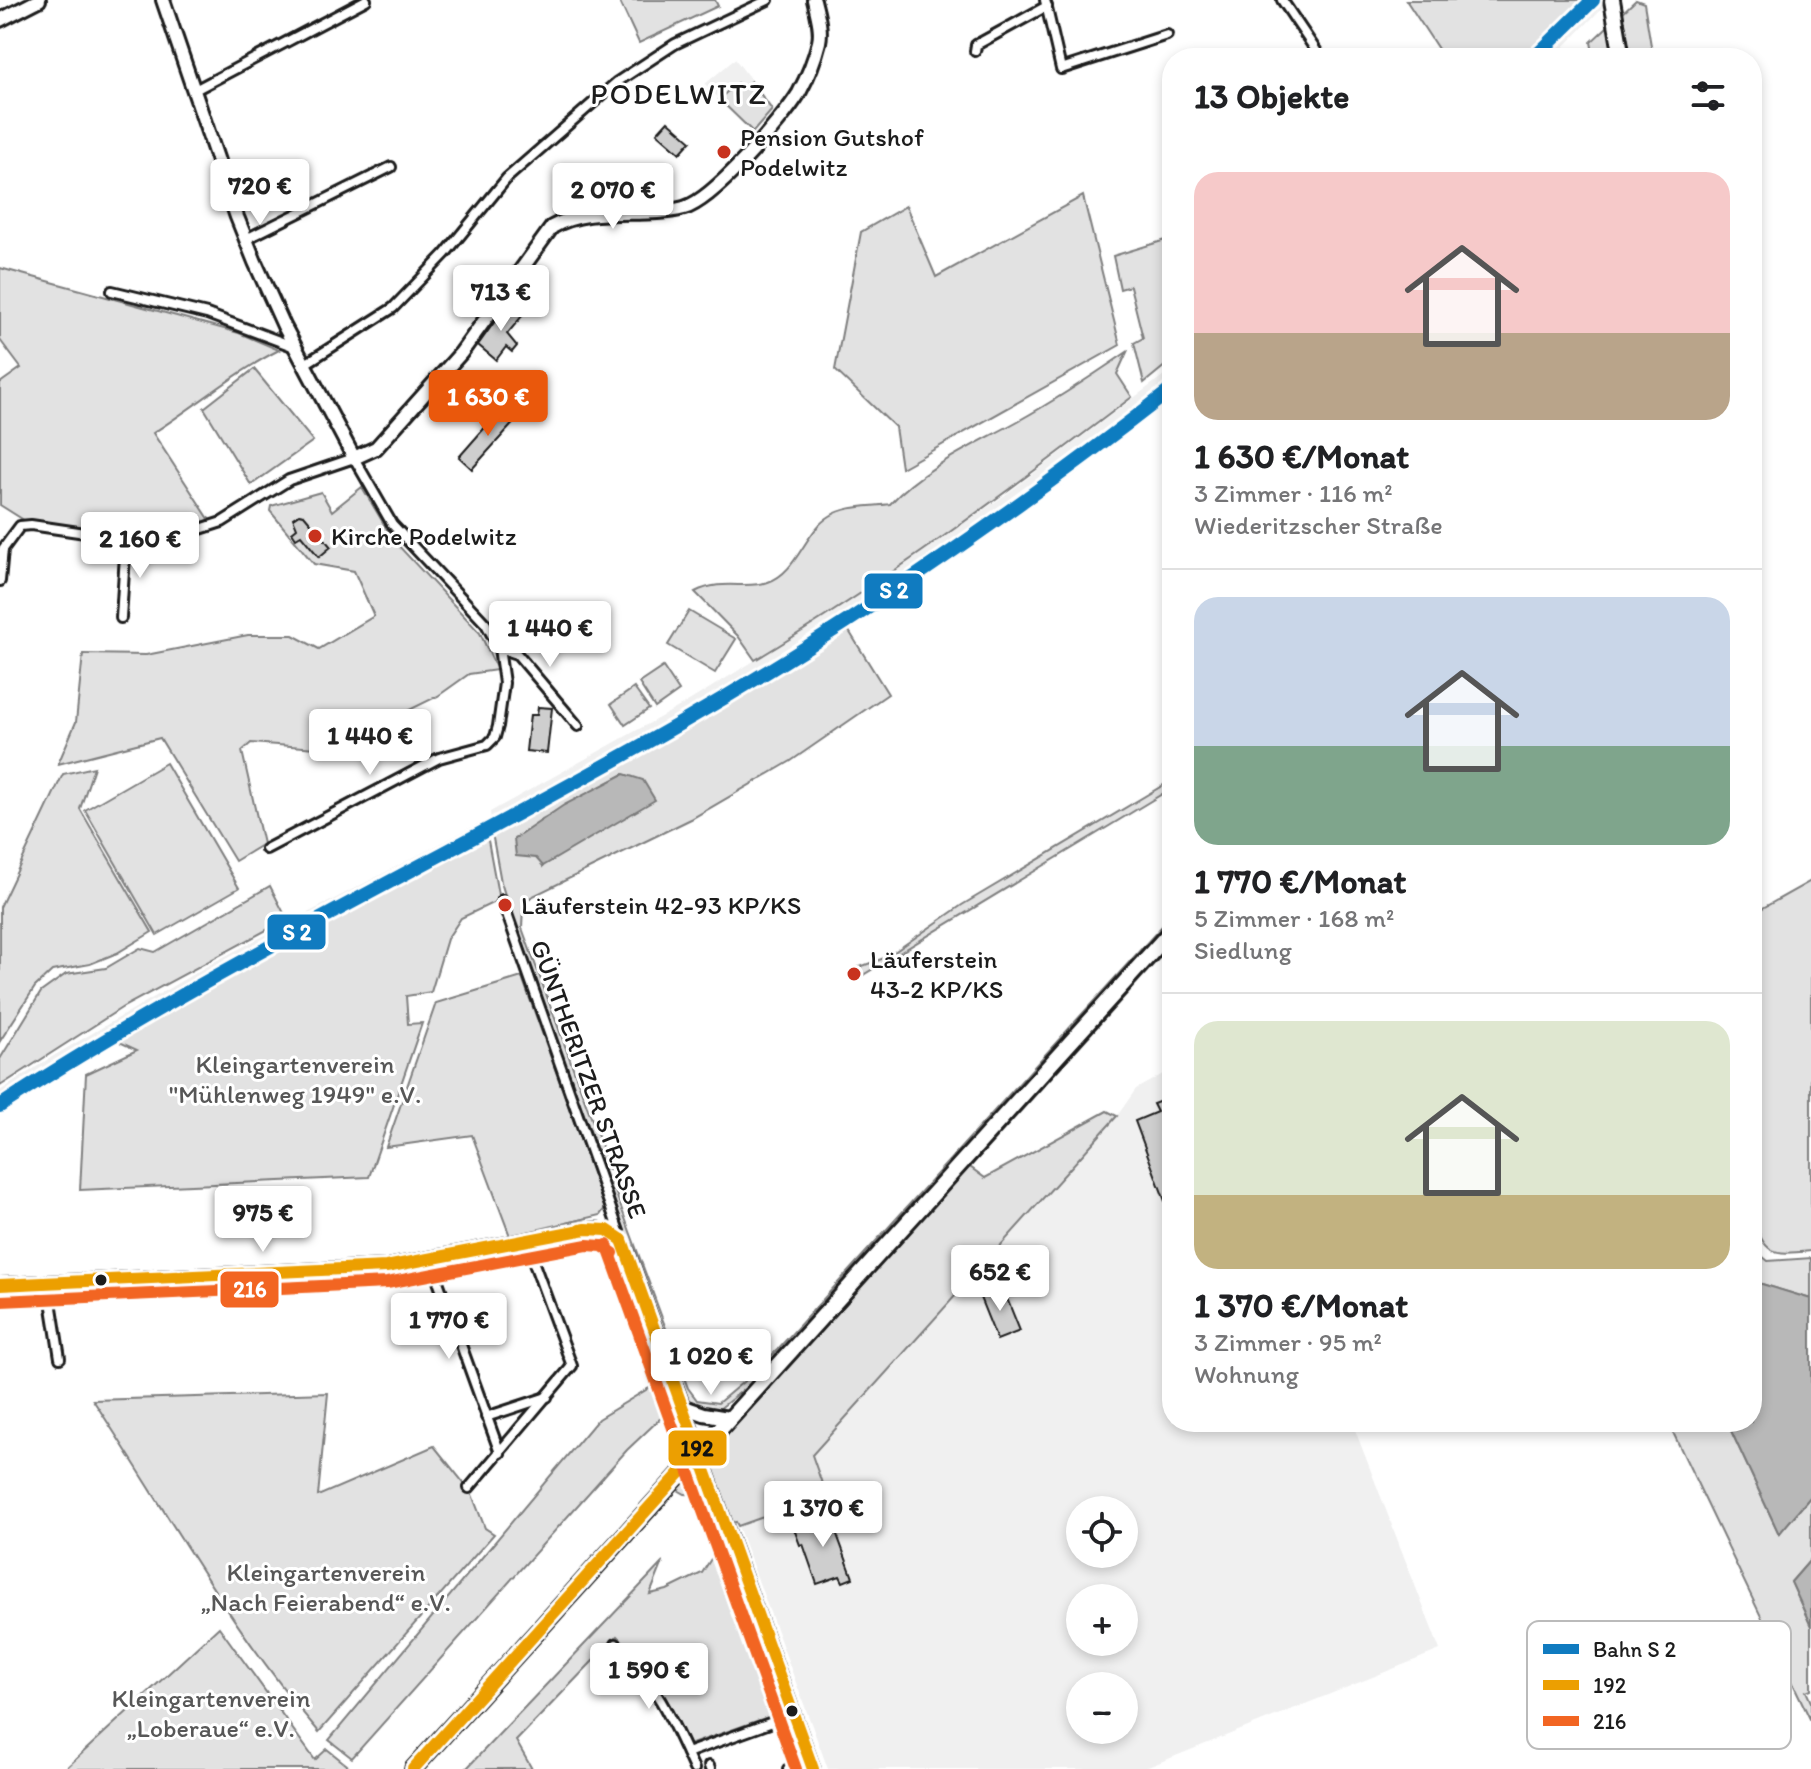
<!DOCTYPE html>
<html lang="de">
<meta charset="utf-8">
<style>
:root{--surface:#fff;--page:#f2f2f2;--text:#202124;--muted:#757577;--line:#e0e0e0;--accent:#ea580c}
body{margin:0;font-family:Itim,sans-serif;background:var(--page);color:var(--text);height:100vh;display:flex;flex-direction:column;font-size:30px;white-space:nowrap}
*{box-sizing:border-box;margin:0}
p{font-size:26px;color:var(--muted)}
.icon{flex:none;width:44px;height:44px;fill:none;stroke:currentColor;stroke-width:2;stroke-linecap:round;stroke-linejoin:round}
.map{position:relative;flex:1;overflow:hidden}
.sheet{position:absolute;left:1162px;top:48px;width:600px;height:1384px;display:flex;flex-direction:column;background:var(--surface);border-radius:32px;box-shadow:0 4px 12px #0003}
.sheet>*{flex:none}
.fabs{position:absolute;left:1066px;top:1496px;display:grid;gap:16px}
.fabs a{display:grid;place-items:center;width:72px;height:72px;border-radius:50%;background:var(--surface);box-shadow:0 4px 12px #0003;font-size:40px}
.price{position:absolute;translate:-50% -68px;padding:0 18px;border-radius:8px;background:#fff;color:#222;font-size:26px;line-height:52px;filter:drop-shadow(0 2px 4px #0008)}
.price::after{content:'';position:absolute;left:50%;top:48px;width:24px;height:18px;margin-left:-12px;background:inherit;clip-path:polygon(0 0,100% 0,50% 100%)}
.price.on{background:var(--accent);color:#fff}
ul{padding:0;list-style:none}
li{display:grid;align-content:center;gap:16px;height:424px;padding:0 32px}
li+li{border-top:2px solid var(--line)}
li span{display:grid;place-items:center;height:248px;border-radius:24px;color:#555}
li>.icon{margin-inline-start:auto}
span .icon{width:144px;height:144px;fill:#fffc;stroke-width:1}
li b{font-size:34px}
h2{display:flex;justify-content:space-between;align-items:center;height:96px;padding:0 32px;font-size:34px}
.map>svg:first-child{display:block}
.built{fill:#f0f0f0;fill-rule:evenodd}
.green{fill:#e2e2e2;stroke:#7f7f7f;stroke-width:2;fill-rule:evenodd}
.water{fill:#b8b8b8;stroke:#7a7a7a;stroke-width:2}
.building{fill:#cecece;stroke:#1c1c1c;stroke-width:2}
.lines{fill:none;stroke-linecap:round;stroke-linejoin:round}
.street-casing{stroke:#1c1c1c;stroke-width:14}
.secondary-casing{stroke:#1c1c1c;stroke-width:18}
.primary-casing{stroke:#1c1c1c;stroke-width:20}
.street{stroke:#fff;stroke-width:8}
.secondary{stroke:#fff;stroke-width:12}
.primary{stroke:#fff;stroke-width:14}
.bus-1-casing{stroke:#fff;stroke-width:18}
.bus-2-casing{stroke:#fff;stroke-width:18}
.bus-1{stroke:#ec9f01;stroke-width:12}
.bus-2{stroke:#f26522;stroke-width:12}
.rail-1-casing{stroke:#fff;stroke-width:20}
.rail-1{stroke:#107bc0;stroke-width:14}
.poi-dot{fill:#c8321e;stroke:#fff;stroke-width:3}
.bus-dot{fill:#1c1c1c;stroke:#fff;stroke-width:3}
.labels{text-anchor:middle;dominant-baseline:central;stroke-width:6;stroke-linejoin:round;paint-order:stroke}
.poi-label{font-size:26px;fill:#1c1c1c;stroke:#fff;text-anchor:start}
.park-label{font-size:26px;fill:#575757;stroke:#fff}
.street-label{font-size:26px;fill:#1c1c1c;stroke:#fff}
.quarter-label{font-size:30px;letter-spacing:2px;fill:#1c1c1c;stroke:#fff}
.key{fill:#fff;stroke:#bbb;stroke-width:2}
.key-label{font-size:22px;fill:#1c1c1c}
.line-badge{stroke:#fff;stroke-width:3}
.badge-label{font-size:22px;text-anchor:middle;font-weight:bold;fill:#fff}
.pale-badge-label{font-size:22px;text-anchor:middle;font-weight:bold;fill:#111}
</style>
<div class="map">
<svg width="1811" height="1769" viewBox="0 0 1811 1769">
<rect width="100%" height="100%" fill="#fff"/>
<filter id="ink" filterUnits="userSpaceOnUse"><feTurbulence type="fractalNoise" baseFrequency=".0125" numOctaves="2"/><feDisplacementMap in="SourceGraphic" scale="16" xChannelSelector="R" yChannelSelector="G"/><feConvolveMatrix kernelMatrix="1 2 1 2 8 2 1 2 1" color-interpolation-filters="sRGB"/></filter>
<g filter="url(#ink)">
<g class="built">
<polygon points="1586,0 1610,0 1553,58 1526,58"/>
<polygon points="735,59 774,110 753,134 705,84"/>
<polygon points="1172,369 1172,401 1074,476 942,569 845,633 659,742 492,833 490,812 684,704 829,615 1001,498"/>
<polygon points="483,821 485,835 163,1008 0,1112 0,1091 50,1058 214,962"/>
<path d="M 1172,1069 L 1172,1422 L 1352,1422 L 1440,1650 L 1143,1769 L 828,1769 L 738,1526 L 826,1495 L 812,1455 L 1117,1116 L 1136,1089 ZM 1080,1510 L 1124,1510 L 1124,1554 L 1080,1554 ZM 1080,1598 L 1124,1598 L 1124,1642 L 1080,1642 ZM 1080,1686 L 1124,1686 L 1124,1730 L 1080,1730 Z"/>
</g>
<g class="green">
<polygon points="619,0 715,0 718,6 639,43"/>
<polygon points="1406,0 1586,0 1526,58 1444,58"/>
<polygon points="1636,0 1644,3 1653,58 1629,58 1623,34 1614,45 1613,58 1594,58 1591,42"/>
<polygon points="751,81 772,110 753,132 719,99 737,83 742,88"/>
<polygon points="1083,196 1120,345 901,468 895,427 835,370 861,232 906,206 936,277"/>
<polygon points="1172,238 1172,360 1144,383 1134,343 1143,338 1130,286 1120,289 1113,256"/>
<path d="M 0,268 L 239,333 L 279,350 C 234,373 196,406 153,433 L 211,522 L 154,537 L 27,522 L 0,505 L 0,383 L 21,368 L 0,340 Z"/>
<path d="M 1127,352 L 1117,374 L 1132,397 C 1010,490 887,581 755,660 L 738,636 L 695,592 C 723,578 745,590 768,582 C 798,572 804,532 830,516 C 847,505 871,507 890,504 C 924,467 975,445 1018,421 C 1056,400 1092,376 1127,352 Z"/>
<polygon points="254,369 313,441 251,485 204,408"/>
<polygon points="362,487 394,541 480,633 497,670 469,674 438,696 330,749 251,743 242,751 263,844 235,861 160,738 58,764 76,722 83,654 146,655 248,635 293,635 319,649 374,616 354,571 314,564 270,511 271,506 321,492 332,511"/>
<polygon points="689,611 736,639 715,673 668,645"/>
<path d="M 849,631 L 888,694 L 791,761 L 691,819 L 531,897 L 523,906 L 522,928 L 610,1169 L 604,1169 L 513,921 L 501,882 L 492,833 L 659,742 ZM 624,774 L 543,866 L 543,865 L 537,858 L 540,820 Z"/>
<polygon points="663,667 679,691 655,708 639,683"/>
<polygon points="634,688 649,709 625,725 611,704"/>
<polygon points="166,763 239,888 157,935 85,810"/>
<polygon points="94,767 80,809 152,932 117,953 90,964 52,971 35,987 0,1041 0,907 63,774"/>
<polygon points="1172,780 1172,788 858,978 854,969 887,957 962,905"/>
<polygon points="487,835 499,900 461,918 447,939 431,992 406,996 408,1024 422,1023 369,1177 80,1190 86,1074 137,1050 115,1040"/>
<path d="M 1811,881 L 1811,1251 C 1770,1255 1766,1255 1752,1216 L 1752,914 Z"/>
<polygon points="270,886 287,919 123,1007 0,1086 0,1059 41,992 66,974 106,968 140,948 155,952"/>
<polygon points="1172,915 1172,922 759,1377 718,1410 690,1404 606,1181 614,1173 612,1183 688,1388 697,1400 718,1403 755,1372 777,1350"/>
<polygon points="1172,938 1172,944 970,1167 985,1178 1107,1111 1117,1116 812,1455 826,1495 738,1526 736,1522 731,1523 711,1466 711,1455 721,1439"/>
<polygon points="522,977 605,1208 600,1215 510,1236 472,1135 386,1147 436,1003"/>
<polygon points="1752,1239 1757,1252 1768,1261 1811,1258 1811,1299 1752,1281"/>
<polygon points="651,1387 664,1415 627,1450 352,1758 329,1740 598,1419"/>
<path d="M 328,1393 L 318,1496 L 434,1446 L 471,1492 L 485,1528 L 494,1534 L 319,1732 C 232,1631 167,1511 93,1400 Z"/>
<polygon points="1668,1422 1727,1422 1779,1534 1811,1496 1811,1559 1791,1582 1811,1626 1811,1689 1806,1691 1811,1702 1811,1721"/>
<path d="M 689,1480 L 705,1485 L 712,1499 L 772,1677 C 769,1693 782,1698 768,1717 L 689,1745 C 670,1703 652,1667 617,1636 L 516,1741 L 532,1769 L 466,1769 L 663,1562 L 650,1594 L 667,1590 L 702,1573 L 723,1540 L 708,1496 L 685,1494 L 676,1489 Z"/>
<polygon points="219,1627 315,1760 327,1749 352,1769 65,1769"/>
</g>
<g class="water">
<polygon points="624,774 643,780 655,800 543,866 536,858 516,856 514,839 564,805"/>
<polygon points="1752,1281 1811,1299 1811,1496 1779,1534 1727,1422 1752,1422"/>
<polygon points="1811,1559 1811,1626 1791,1582"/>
</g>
<g class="building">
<polygon points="668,121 691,141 680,153 657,133"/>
<polygon points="508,303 523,315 507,334 517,346 512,352 506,347 496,360 478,345"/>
<polygon points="503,407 517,419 472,469 459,457"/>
<polygon points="299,514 304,515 331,547 319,557 301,535 296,538 292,532 297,528 293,518"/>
<polygon points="538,707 552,708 547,753 526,751 530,715 537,715"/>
<polygon points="1172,1097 1172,1217 1171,1217 1135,1121 1157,1112 1153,1104"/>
<polygon points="1002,1286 1020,1331 997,1340 979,1295"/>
<polygon points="829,1513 853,1578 843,1582 840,1576 817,1584 803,1544 800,1545 793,1526"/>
</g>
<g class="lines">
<g class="street-casing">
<g id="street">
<polyline points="1045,0 1061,69 1167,35"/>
<polyline points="1282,0 1321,58"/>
<polyline points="975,51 976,45 1047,6"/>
<polyline points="193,91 366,0"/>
<polyline points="246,239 391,167"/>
<polyline points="112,291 207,314 295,347"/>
<polyline points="305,364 393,308 445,254 507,178 617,82 675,44 768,0"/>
<polyline points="0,581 3,549 20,526 31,525 126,539 169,539 222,522 289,480 354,458 392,524 486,624 499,648 504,683 498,726 495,737 487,745 439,758 266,849"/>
<polyline points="121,618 126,539"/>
<polyline points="499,648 517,654 578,726"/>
<polyline points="502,900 622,1240"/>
<polyline points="430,1259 500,1453"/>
<polyline points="48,1282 60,1358"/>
<polyline points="486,1417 547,1397"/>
<polyline points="469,1488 572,1366 526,1242"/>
<path d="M 616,1644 C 654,1679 673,1722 694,1769"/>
<polyline points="687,1753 792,1715"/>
<polyline points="709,1766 710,1769"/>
<polyline points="788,1769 792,1767"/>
</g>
</g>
<g class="secondary-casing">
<g id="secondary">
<path d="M 163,0 L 237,217 L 255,262 L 284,326 L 354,458 L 376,448 L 461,353 L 552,227 C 591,204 642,219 684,208 C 713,200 782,121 799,93 C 807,78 815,58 819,42 C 822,29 817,13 814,0"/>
<polyline points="0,20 39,0"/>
<path d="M 0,1285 L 386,1267 L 586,1229 C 606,1228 619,1233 627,1252 L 813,1769"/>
<polyline points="684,1407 704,1414 728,1418"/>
</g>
</g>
<g class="primary-casing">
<g id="primary">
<polyline points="1612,0 1622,58"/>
<polyline points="413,1769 1172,930"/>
</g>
</g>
<use href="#street" class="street"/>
<use href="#secondary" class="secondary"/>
<use href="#primary" class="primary"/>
<g class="bus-1-casing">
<g id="bus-1">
<polyline points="622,1240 813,1769"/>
<polyline points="0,1285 386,1267 586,1229 607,1230 622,1240"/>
<polyline points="413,1769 700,1451"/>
</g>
</g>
<g class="bus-2-casing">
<g id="bus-2">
<polyline points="607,1245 796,1769"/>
<polyline points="1,1301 387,1283 587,1245 602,1246 613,1253"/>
</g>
</g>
<use href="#bus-1" class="bus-1"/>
<use href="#bus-2" class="bus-2"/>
<g class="rail-1-casing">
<g id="rail-1">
<polyline points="1534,58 1593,0"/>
<path d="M 0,1106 C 219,963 455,853 681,723 C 853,624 1016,511 1172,389"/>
</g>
</g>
<use href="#rail-1" class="rail-1"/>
</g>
</g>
<g class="poi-dot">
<circle cx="724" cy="152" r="8"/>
<circle cx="315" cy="536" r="8"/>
<circle cx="505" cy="905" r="8"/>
<circle cx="854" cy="974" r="8"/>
</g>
<g class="bus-dot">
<circle cx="101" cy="1280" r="7"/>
<circle cx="792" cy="1711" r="7"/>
</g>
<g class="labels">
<g class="poi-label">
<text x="740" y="137">Pension Gutshof<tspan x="740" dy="30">Podelwitz</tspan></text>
<text x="331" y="536">Kirche Podelwitz</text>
<text x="521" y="905">Läuferstein 42-93 KP/KS</text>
<text x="870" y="959">Läuferstein<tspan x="870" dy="30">43-2 KP/KS</tspan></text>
</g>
<g class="park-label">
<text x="295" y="1064">Kleingartenverein<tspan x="295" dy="30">"Mühlenweg 1949" e.V.</tspan></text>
<text x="326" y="1572">Kleingartenverein<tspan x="326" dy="30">„Nach Feierabend“ e.V.</tspan></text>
<text x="211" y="1698">Kleingartenverein<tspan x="211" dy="30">„Loberaue“ e.V.</tspan></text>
</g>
<g class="street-label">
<text transform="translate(589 1079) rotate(70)">GÜNTHERITZER STRASSE</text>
</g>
<g class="quarter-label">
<text x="679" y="93">PODELWITZ</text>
</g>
</g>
<rect x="1527" y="1621" width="264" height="128" rx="12" class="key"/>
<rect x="1543" y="1644" width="36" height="10" fill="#107bc0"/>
<rect x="1543" y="1680" width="36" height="10" fill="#ec9f01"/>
<rect x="1543" y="1716" width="36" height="10" fill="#f26522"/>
<g class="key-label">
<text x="1593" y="1657">Bahn S 2</text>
<text x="1593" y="1693">192</text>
<text x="1593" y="1729">216</text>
</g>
<g class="line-badge">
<rect x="863" y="572" width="61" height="38" rx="8" fill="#107bc0"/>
<rect x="266" y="913" width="61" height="38" rx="8" fill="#107bc0"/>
<rect x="219" y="1270" width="61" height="39" rx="8" fill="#f26522"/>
<rect x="667" y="1429" width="61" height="38" rx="8" fill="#ec9f01"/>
</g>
<g class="badge-label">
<text x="894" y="598">S 2</text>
<text x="297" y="940">S 2</text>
<text x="250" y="1297">216</text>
</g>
<g class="pale-badge-label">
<text x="697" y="1456">192</text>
</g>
</svg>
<div class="fabs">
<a><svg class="icon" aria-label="locate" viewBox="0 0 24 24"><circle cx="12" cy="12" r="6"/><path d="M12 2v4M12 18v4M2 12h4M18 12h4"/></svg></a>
<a>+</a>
<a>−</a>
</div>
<b class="price" style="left:260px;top:227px">720 €</b>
<b class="price" style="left:613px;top:231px">2 070 €</b>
<b class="price" style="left:501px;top:333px">713 €</b>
<b class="price on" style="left:488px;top:438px">1 630 €</b>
<b class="price" style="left:140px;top:580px">2 160 €</b>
<b class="price" style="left:550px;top:669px">1 440 €</b>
<b class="price" style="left:370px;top:777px">1 440 €</b>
<b class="price" style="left:263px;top:1254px">975 €</b>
<b class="price" style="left:1000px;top:1313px">652 €</b>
<b class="price" style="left:449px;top:1361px">1 770 €</b>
<b class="price" style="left:711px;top:1397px">1 020 €</b>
<b class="price" style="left:823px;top:1549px">1 370 €</b>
<b class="price" style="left:649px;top:1711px">1 590 €</b>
<section class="sheet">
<h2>13 Objekte<svg class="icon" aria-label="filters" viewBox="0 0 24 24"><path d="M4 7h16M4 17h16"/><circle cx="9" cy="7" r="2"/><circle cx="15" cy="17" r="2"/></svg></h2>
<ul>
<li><span style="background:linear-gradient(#f6c9c9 65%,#b9a48a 0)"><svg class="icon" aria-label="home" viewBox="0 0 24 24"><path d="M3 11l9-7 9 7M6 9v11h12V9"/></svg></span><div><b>1 630 €/Monat</b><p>3 Zimmer · 116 m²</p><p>Wiederitzscher Straße</p></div></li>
<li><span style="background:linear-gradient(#c9d6e8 60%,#7fa58c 0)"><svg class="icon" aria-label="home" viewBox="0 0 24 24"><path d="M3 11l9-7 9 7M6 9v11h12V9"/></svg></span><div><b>1 770 €/Monat</b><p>5 Zimmer · 168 m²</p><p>Siedlung</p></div></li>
<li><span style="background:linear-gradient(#dfe7d0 70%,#c2b280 0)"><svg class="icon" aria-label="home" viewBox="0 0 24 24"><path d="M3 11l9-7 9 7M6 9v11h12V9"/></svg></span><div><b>1 370 €/Monat</b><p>3 Zimmer · 95 m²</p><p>Wohnung</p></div></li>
</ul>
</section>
</div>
